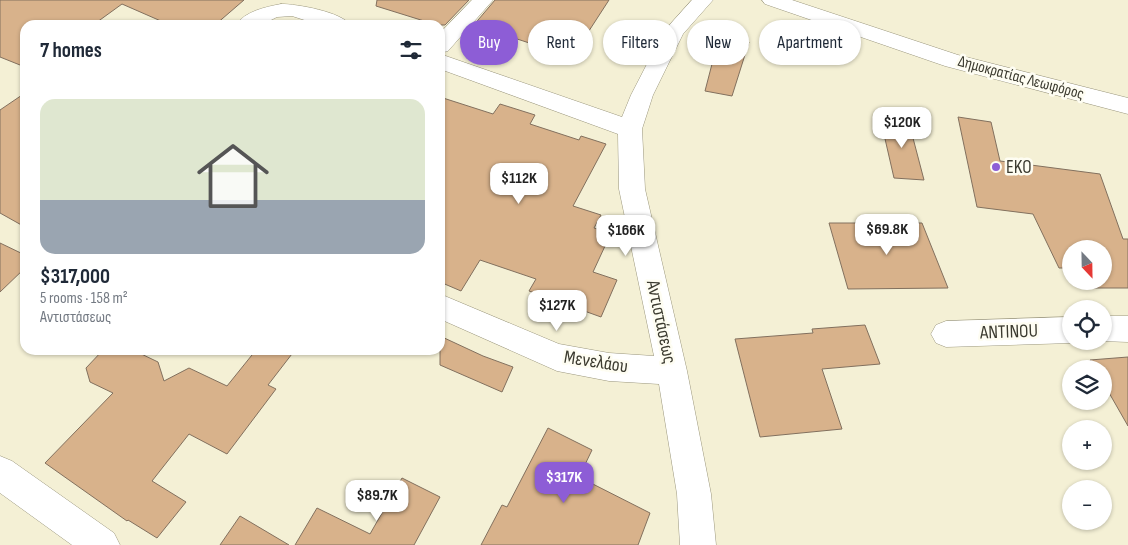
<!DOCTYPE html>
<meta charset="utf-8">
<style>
:root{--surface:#fff;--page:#f2f2f3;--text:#1f2937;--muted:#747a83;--accent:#8d5dd6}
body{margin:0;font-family:"Sofia Sans Condensed",sans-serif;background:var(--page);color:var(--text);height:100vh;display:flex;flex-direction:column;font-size:19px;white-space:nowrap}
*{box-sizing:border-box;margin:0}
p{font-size:16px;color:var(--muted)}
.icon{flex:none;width:28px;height:28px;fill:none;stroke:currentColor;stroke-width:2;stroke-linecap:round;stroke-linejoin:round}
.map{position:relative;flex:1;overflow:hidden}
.drawer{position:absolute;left:20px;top:20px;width:425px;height:335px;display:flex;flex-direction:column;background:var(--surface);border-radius:15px;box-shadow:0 1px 4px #0004}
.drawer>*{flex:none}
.banner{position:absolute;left:460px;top:20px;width:475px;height:45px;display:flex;gap:10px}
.needle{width:32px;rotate:158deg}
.fabs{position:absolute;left:1062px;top:240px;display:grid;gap:10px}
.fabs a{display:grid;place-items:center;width:50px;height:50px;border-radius:50%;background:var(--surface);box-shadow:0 1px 4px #0004;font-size:25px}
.price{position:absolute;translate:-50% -42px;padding:0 11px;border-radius:10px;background:#fff;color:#222;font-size:16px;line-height:32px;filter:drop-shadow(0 1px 2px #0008)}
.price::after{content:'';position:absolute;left:50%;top:30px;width:15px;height:11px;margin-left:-8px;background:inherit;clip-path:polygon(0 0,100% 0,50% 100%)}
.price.on{background:var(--accent);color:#fff}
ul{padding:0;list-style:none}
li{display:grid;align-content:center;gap:10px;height:265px;padding:0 20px}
li span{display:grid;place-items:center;height:155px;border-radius:15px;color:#555}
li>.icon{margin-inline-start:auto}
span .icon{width:90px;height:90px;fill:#fffc;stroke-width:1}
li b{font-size:21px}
h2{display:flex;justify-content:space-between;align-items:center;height:60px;padding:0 20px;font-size:21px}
.chip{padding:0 18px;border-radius:22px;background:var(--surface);box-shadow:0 1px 4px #0004;font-size:18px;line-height:45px}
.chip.on{background:var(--accent);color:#fff}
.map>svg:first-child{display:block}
.building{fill:#d8b28b;stroke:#82705e}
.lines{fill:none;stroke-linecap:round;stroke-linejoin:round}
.minor-casing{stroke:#9b977e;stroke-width:1}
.major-casing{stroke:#9b977e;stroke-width:1}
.minor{fill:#fff;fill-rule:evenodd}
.major{fill:#fff;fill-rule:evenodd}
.poi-dot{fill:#8d5dd6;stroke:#fefdf2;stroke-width:2}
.labels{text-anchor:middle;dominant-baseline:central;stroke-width:5;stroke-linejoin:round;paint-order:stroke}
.far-street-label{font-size:16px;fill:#3c3b30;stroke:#fefdf2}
.poi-label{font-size:19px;fill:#3c3b30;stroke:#fefdf2;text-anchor:start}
.street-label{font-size:19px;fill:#3c3b30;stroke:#fefdf2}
</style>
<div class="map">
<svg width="1128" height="545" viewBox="0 0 1128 545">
<rect width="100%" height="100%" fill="#f4f0d5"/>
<g class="building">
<polygon points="0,0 244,0 215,25 170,25 122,4 93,25 25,25 25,67 0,57"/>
<polygon points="377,0 469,0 445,25 437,25 376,6"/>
<polygon points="495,0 609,0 572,57 508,36 502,44 467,33"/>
<polygon points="711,34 749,42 732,96 705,91 712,64 701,62"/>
<polygon points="25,93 25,227 0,213 0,110"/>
<polygon points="440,97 493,114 500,104 535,115 530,124 579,140 581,136 606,144 573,206 601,215 594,228 611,233 593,272 617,280 601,317 529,291 536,279 480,260 461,291 440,282"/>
<polygon points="880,117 908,119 924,180 894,178"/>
<polygon points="958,117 991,122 1000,161 1100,174 1123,239 1128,239 1128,288 1086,288 1083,281 1104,281 1104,249 1071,249 1071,268 1059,268 1033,214 977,207"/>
<polygon points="829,223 922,223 948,288 848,289"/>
<polygon points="0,243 25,255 25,268 0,292"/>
<polygon points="865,325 880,364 822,369 842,429 760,437 735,339 813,333 812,329"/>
<polygon points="440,336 483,356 513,367 502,392 440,365"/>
<polygon points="103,350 133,350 158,362 164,381 189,368 227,386 256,350 295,350 268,385 276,389 227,454 189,434 152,481 186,502 157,538 128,520 127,521 45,463 113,393 90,382 86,368"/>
<polygon points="1128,357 1128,426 1104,384 1104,369 1095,369 1090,360"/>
<polygon points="548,428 592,450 579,477 650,513 638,545 481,545 502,505 507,507"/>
<polygon points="402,478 440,497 414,545 295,545 317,508 370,534"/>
<polygon points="240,516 289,545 220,545"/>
</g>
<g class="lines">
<g class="minor-casing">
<g id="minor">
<polygon points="472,0 493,0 448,51 440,53 440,33"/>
<polygon points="692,0 713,0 683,34 653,95 642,129 645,189 687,371 711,494 716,545 680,545 677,494 659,384 609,381 557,371 440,319 440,294 559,344 609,353 654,356 619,189 618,134 440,69 440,54 622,117 631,95 664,31"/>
<path d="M 281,4 C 297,4 342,12 350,25 L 320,25 L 292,16 L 277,17 L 261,25 L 236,25 C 245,11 266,7 281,4 Z"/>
<polygon points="1104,316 1128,316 1128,342 1102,341 1104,341"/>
<polygon points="1071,317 1071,341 1076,341 1071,343 946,347 936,343 931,334 936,325 946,321"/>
<polygon points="0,456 12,461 114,533 120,545 72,545 0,493"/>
</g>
</g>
<g class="major-casing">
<polygon id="major" points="762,0 792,0 958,55 1128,98 1128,114 945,66 765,4"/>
</g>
<use href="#minor" class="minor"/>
<use href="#major" class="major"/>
</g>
<circle class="poi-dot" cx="996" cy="167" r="5"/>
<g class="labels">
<g class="far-street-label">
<text transform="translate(1021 78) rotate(15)">Δημοκρατίας Λεωφόρος</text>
</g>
<g class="poi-label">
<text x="1006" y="167">EKO</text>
</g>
<g class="street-label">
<text transform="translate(661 322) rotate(78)">Αντιστάσεως</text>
<text transform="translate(1009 332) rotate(-2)">ANTINOU</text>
<text transform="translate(596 362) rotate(9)">Μενελάου</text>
</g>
</g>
</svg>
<div class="fabs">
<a><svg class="needle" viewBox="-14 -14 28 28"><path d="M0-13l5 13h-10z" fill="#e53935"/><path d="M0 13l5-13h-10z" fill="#747a83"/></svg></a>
<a><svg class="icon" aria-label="locate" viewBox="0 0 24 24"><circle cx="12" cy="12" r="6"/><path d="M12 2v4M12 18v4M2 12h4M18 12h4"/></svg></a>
<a><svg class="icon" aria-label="layers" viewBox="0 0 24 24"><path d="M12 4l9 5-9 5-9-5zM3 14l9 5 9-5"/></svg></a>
<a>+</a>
<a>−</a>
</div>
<b class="price" style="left:902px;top:149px">$120K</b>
<b class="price" style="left:519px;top:205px">$112K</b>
<b class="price" style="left:887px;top:256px">$69.8K</b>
<b class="price" style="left:626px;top:257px">$166K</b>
<b class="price" style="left:557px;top:332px">$127K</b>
<b class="price on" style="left:564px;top:504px">$317K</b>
<b class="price" style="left:377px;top:522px">$89.7K</b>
<div class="banner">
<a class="chip on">Buy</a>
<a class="chip">Rent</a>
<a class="chip">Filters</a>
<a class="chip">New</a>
<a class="chip">Apartment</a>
</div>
<section class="drawer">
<h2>7 homes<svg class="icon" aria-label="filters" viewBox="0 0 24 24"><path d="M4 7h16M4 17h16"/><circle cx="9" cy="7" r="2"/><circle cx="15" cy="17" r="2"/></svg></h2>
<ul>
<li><span style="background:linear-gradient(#dfe7d0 65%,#9aa5b1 0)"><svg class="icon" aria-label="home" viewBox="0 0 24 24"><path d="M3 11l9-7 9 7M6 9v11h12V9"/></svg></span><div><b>$317,000</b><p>5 rooms · 158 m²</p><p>Αντιστάσεως</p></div></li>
</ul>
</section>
</div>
